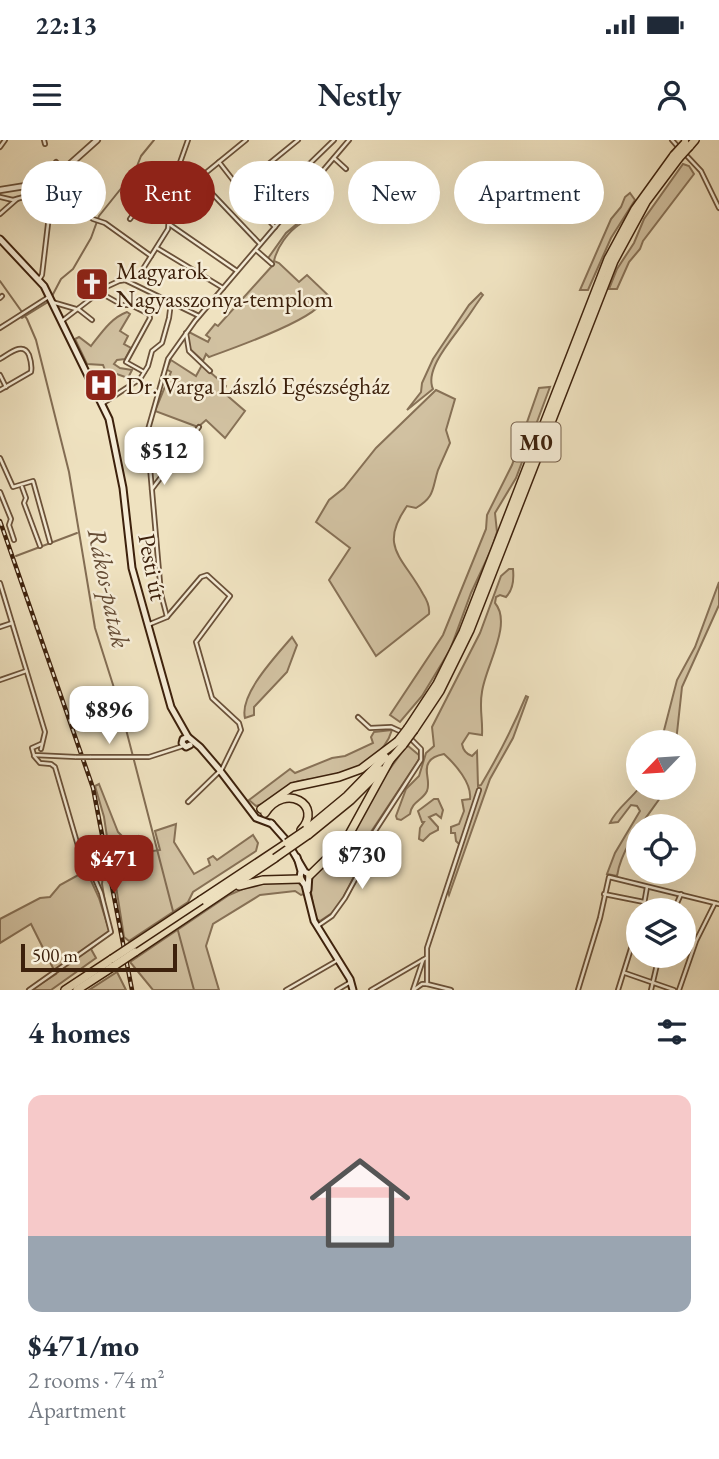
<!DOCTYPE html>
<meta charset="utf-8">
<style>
:root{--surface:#fff;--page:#f2f2f3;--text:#1f2937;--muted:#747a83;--line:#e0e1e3;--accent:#8f2418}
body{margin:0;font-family:"EB Garamond",serif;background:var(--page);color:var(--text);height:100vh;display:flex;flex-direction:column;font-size:26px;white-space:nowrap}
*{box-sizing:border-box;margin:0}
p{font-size:23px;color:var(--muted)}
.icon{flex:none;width:38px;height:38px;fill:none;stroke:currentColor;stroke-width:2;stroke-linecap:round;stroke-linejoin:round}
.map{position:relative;height:850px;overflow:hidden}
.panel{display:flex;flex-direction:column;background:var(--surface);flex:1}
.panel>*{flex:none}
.hud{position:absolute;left:21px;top:21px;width:677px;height:63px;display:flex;gap:14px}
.needle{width:46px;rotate:245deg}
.buttons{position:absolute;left:626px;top:590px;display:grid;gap:14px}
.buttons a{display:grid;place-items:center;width:70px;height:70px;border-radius:50%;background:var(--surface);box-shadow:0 7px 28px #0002;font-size:35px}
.scale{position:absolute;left:21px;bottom:18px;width:156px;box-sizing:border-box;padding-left:7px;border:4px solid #3d210c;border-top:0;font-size:19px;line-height:24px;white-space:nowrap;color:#3d210c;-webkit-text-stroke:5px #f5ecd6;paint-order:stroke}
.price{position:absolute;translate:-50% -60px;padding:0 16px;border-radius:14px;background:#fff;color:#222;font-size:23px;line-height:46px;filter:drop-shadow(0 2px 4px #0008)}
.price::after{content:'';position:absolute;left:50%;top:42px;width:21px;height:16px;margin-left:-10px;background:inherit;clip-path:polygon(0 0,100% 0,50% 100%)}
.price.active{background:var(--accent);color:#fff}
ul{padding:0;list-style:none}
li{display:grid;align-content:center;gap:14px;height:371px;padding:0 28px}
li+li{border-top:2px solid var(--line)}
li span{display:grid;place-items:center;height:217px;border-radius:14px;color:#555}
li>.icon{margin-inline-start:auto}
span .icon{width:126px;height:126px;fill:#fffc;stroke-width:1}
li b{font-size:30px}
h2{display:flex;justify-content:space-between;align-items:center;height:84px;padding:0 28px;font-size:30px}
.pill{padding:0 24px;border-radius:32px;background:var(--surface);box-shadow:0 7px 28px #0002;font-size:24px;line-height:63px}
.pill.active{background:var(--accent);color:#fff}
.status{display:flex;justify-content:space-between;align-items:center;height:49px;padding:0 35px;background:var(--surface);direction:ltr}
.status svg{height:19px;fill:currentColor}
header{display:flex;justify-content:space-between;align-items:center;height:91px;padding:0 28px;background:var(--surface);font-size:32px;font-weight:600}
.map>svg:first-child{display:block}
.green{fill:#d1c1a1;stroke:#877156;stroke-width:2}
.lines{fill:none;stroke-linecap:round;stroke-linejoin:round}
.stream{stroke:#836d53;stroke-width:2}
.minor-casing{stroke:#6a5139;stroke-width:6}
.tertiary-casing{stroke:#6a5139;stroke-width:8}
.secondary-casing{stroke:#3d210c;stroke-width:9}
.trunk-casing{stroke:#3d210c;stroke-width:10}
.minor{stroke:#f5ecd6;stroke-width:2.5}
.tertiary{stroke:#f5ecd6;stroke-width:4.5}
.secondary{stroke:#f5ecd6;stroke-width:5}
.trunk{stroke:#efe2c0;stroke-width:7}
.rail-casing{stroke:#3d210c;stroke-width:4.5}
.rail{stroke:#f5ecd6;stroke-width:2;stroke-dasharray:5;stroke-linecap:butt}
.minor-bridge-casing{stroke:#6a5139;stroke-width:6;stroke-linecap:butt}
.trunk-bridge-casing{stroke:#3d210c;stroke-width:10;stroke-linecap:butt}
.minor-bridge{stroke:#f5ecd6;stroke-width:2.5}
.trunk-bridge{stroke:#efe2c0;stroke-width:7}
.labels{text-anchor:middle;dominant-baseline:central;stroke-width:5;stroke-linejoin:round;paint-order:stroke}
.shield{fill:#f5ecd6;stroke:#745e49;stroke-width:2}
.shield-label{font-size:23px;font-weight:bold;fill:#3d210c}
.poi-label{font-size:24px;fill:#3d210c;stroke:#f5ecd6;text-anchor:start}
.street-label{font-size:24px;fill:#3d210c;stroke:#f5ecd6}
.water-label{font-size:26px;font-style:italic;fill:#664d36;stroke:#f5ecd6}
</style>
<div class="status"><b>22:13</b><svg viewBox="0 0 49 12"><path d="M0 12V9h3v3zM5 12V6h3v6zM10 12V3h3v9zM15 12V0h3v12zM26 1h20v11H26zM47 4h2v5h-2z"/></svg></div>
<header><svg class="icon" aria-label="menu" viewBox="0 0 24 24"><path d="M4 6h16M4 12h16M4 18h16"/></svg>Nestly<svg class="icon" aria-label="person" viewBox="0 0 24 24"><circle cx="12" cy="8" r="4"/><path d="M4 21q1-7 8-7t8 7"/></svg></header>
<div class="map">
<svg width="719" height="850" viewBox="0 0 719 850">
<rect width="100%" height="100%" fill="#efe2c0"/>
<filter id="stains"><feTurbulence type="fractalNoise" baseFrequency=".00286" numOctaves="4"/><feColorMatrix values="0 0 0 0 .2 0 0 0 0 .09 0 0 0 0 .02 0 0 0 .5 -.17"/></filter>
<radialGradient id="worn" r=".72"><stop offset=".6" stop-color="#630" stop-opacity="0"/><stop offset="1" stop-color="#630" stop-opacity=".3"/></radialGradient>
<g class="green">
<polygon points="683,24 689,26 694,34 643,101 640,109 629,122 617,149 609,149 617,129 634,103 644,79"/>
<polygon points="630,53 635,60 611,98 588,150 580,150 611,79 621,67 625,57"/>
<path d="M 298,83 L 300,84 C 288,92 277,107 274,121 L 279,123 L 299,142 L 307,135 L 331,158 L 324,166 L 320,165 C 305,183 234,208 209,217 L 206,214 L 203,221 L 190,209 L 187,194 L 189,192 L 208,202 L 210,198 L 206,195 L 215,184 L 218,186 L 272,126 L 266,121 L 286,93 Z"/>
<path d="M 481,153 L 483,155 C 476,164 471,173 464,182 C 453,198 424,229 433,249 L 407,270 L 421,252 L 422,243 L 433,219 L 469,165 Z"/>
<path d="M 127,172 L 130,174 L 120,191 L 128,196 L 124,204 L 131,208 L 125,219 L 117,220 L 114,224 L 120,228 L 132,230 L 128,238 L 105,230 L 103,225 L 87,224 L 75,199 L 79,197 L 91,206 C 102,192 111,178 127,172 Z"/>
<polygon points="171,220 196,236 202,225 226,246 223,252 245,271 225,298 206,280 198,287 155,271 171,232 166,229"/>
<polygon points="550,247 516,338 495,373 497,392 492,408 471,453 450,510 422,556 400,582 390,575 443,495 486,389 487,375 512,325 539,248"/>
<path d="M 436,250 L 455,259 L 446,290 L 450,303 C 446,312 442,321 438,330 C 432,349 435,357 416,368 L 407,366 C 378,407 403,417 423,454 C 427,460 430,466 429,474 L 376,516 L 329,440 L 350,408 L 316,382 L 329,360 L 344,348 L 376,308 Z"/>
<path d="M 509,429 L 513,429 C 514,439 513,450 506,457 L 500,455 L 496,457 L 495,463 C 513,484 485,527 482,552 C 479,567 483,580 482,595 L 469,593 L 462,604 C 463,610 466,614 472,616 L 477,611 L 478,646 L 481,645 C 497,618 514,585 526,556 L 528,557 L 513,598 L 490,639 L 449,755 L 447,749 L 460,705 L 456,701 L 455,693 L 451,693 L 451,687 L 459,684 L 464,671 L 462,660 L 470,659 C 472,643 455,624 444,614 C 439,615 432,617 429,622 C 423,630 431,641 427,651 C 422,661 412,661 410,674 L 401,680 L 397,679 L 396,676 L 406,649 L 419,636 L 426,613 L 434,606 L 432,587 L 480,493 L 501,436 Z"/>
<polygon points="719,442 719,465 682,547 676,602 661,602 677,540 695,507"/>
<path d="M 292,497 L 297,505 L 287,532 L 254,567 L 254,575 L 245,578 C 239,554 277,515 292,497 Z"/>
<path d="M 392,590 C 385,614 359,630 336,636 C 322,639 306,638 293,643 C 280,649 270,664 256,666 L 249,660 L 290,629 L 295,633 L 332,618 L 345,616 L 373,603 L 371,597 L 374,592 Z"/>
<polygon points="407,605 420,616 418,621 369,695 361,723 342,760 332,773 320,781 315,778 310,746 314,733 343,709 384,637"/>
<polygon points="99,644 118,692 126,700 138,696 146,712 160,710 155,691 176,684 174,702 194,734 210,725 208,719 213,716 217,720 253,695 258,703 256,711 193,752 188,762 129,801 124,797 112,721 118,720 109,710 104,677 95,646"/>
<path d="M 639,648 L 667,648 C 650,674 622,704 617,736 L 607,734 L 615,713 L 640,671 L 637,666 L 631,665 L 618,682 L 610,683 C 616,669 630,660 639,648 Z"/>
<polygon points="434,659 438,659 443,670 441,678 436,674 429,677 438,687 438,690 430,694 423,701 419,699 420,688 424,682 422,682 418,671"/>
<polygon points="80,734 88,734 99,758 110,793 91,809 96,818 51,850 31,850 56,834 31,784 0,803 0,779 40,758 50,757 60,745"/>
<polygon points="295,740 303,747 304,754 301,755 295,751 260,755 213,784 206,806 219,850 153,850 130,822 229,755 257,743"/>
<polygon points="117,832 126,850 89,850"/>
</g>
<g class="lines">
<g class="stream">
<polyline points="0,141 27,179 36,200 69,332 95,488 121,570 174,775"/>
<polyline points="51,158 61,139 73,129 91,98 99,76 135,31 141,16 154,0"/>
<polyline points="22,178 48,162"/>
<polyline points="0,186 8,181"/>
<polyline points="16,416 77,393"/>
<polyline points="105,718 102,744 105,762"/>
<polyline points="177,787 194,850"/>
</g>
<g class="minor-casing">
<g id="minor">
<polyline points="44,0 45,4"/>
<polyline points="672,0 679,8"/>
<polyline points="0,7 5,0"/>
<polyline points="686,15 701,31 719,68"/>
<polyline points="334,18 346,29"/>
<polyline points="56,22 63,30"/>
<polyline points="219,22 247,58 275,87"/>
<polyline points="179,27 203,44 260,104"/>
<polyline points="197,40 246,0"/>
<polyline points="239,48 298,0"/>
<polyline points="52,49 62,52 93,79 105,83 151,116"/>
<polyline points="0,57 13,60 27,56 50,71"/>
<polyline points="261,71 334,0"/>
<polyline points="0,74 17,59"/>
<polyline points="130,79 145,58 170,70"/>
<polyline points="169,84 237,131"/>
<polyline points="157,108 223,148"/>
<polyline points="256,110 272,124"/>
<polyline points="39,140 42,135 52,50"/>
<polyline points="127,141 199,176"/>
<polyline points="99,152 122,165 131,165 149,174 150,178 126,222 144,232"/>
<polyline points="0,158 2,156"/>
<polyline points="52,162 76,169"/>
<polyline points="78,169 92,180"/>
<polyline points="62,181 106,147 119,141 132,139 141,132 168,89 172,45 188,0"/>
<polyline points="0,188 47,158"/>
<polyline points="186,193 189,211 210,231"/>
<path d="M 0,219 C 9,214 23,201 29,215 C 31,221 32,227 31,232 L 0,250"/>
<polyline points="0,235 6,247"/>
<polyline points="102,264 140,239 148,226 152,211 162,203 169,178 171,162"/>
<polyline points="147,293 188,302"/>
<polyline points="0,318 13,347 33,341 50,402"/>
<polyline points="22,347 26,358 24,363 40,406"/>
<polyline points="152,349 199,287"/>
<polyline points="0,352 11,379 9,385 14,400"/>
<polyline points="0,443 45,592 41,609"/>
<polyline points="167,477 161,454 147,293 168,219 195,181 349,0"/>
<polyline points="150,484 167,477 201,437 207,435 230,456 196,502 212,558 239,583 241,590 222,629 188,662"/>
<polyline points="0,487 12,483"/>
<polyline points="0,540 26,531"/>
<polyline points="358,577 370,588 391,587 404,593"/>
<polyline points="41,604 32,608 34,615 76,617"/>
<polyline points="90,617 149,617 183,606"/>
<polyline points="604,754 644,762"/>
<polyline points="643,770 647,747"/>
<polyline points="674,770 681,754"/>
<polyline points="319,785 332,776 345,758 364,723 373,694 421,620 421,609 409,597"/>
<polyline points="625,833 674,850"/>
<polyline points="427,844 427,808 479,650"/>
<polyline points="427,844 451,850"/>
<polyline points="415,849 422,844 427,844"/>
<polyline points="29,850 111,792 101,753 95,739 83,723 55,627 51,624 40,623 34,616"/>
<polyline points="286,850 338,820"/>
<polyline points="337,850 349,843"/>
<polyline points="371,850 426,818"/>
<polyline points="413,850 423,820"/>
<polyline points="578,850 600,778 609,737 719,764"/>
<polyline points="618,850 639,783"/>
<polyline points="651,850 659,816"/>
<polyline points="679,850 696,801 715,763"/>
</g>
</g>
<g class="tertiary-casing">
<polyline id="tertiary" points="0,50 50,42 97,0"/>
</g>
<g class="secondary-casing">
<g id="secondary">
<polyline points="0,99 44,146 109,279 123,348 132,428 171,567 188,597 200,607 218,628 256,678 272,684"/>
<polyline points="188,597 183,599 182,603 186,607 190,605"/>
<polyline points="271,683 286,700 305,732 309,734 308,750"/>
<polyline points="297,717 301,731 300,738 305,745 314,781 350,839 353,850"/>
</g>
</g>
<g class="trunk-casing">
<g id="trunk">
<polyline points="689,7 695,0"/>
<polyline points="408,588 437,544 463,492 608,119 635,69 674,15"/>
<polyline points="414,590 440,551 470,490 614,121 646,62 679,18"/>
<polyline points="389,621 403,605"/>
<polyline points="261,669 292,647 339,637 361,629 398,601"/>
<path d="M 265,673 C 285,642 324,665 301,690"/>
<polyline points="306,690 347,656 385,617"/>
<polyline points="308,695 351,660 381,630"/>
<polyline points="310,735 346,700 391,618"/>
<polyline points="239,746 263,740 300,739"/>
<polyline points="201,760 287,703"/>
<polyline points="135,812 275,718"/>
<polyline points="65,850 112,819"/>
<polyline points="77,850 114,826"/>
</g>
</g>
<use href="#minor" class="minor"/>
<use href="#tertiary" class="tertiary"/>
<use href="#secondary" class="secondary"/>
<use href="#trunk" class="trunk"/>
<g class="rail-casing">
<polyline id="rail" points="0,381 93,648 132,850"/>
</g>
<use href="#rail" class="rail"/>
<g class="minor-bridge-casing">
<polyline id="minor-bridge" points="76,617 90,617"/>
</g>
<g class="trunk-bridge-casing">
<g id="trunk-bridge">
<polyline points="674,15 685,3"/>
<polyline points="679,18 689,7"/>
<polyline points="398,601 408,588"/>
<polyline points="403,605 414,590"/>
<polyline points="287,703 306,690"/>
<polyline points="275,718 308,695"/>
<polyline points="112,819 201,760"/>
<polyline points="114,826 135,812"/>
</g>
</g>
<use href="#minor-bridge" class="minor-bridge"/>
<use href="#trunk-bridge" class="trunk-bridge"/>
</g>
<defs>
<g id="church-square" transform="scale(1.75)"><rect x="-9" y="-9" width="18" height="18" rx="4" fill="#8f2418" stroke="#f5ecd6"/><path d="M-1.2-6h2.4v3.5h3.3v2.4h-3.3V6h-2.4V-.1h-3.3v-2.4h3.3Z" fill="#fff"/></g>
<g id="hospital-square" transform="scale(1.75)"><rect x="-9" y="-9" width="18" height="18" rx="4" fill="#8f2418" stroke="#f5ecd6"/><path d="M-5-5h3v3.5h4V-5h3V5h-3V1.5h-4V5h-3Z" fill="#fff"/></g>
</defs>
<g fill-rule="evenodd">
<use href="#church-square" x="92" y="144"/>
<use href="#hospital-square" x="101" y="245"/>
</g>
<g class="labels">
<rect class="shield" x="511.5" y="282.5" width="49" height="39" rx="5"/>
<g class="shield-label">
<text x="536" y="302">M0</text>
</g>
<g class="poi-label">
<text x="116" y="130">Magyarok<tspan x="116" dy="28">Nagyasszonya-templom</tspan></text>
<text x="126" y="245">Dr. Varga László Egészségház</text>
</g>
<g class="street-label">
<text transform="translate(153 427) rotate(79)">Pesti út</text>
</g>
<g class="water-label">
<text transform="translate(109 448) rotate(78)">Rákos-patak</text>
</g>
</g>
<rect width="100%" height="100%" filter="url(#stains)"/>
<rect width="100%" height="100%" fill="url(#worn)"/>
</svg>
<div class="buttons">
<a><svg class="needle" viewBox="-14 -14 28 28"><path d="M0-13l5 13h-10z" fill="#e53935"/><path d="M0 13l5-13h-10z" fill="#747a83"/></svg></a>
<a><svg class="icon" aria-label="locate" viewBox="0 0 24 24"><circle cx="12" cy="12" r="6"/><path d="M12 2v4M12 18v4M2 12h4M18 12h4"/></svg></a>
<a><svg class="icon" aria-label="layers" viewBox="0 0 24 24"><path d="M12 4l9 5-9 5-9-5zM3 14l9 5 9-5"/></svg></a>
</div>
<div class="scale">500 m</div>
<b class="price" style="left:164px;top:347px">$512</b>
<b class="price" style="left:109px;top:606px">$896</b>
<b class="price" style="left:362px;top:751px">$730</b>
<b class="price active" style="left:114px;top:755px">$471</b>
<div class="hud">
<a class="pill">Buy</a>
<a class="pill active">Rent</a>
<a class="pill">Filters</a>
<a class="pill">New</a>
<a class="pill">Apartment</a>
</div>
</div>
<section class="panel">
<h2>4 homes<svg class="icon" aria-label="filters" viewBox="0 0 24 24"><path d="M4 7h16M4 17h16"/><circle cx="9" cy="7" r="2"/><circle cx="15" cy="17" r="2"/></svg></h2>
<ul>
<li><span style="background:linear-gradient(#f6c9c9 65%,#9aa5b1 0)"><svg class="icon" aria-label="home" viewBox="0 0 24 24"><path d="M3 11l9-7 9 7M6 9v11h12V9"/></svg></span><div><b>$471/mo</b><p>2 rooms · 74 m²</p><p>Apartment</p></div></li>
</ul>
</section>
